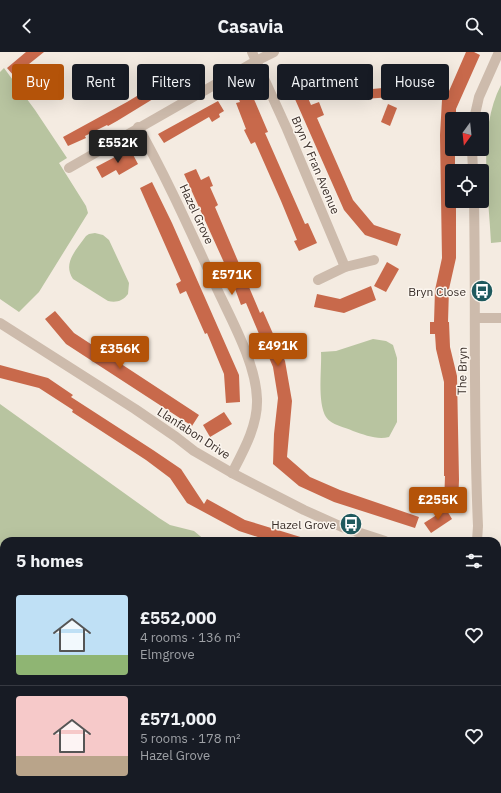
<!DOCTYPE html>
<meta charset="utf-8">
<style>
:root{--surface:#171b24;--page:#242831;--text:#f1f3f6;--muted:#9ea1a6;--line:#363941;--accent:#b45309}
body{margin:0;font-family:"IBM Plex Sans",sans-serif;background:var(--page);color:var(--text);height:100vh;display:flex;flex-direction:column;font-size:15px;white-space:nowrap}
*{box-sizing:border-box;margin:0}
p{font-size:13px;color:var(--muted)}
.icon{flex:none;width:22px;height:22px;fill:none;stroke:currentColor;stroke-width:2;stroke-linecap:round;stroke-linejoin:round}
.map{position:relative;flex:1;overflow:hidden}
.sheet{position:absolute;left:0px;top:485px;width:501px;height:256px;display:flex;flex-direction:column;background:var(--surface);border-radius:12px 12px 0 0;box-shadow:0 4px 16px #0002}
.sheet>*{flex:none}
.banner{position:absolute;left:12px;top:12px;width:477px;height:36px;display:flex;gap:8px}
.needle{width:26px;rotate:195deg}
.buttons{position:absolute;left:445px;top:60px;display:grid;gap:8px}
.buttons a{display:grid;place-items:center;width:44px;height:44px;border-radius:4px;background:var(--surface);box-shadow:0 4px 16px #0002;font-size:20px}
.price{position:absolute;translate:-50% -34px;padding:0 9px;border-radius:4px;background:var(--accent);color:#fff;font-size:13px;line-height:26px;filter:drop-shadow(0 1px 2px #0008)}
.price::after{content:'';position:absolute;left:50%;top:24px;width:12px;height:9px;margin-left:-6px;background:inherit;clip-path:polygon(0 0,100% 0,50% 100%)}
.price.selected{background:#222;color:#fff}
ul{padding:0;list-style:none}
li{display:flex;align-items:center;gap:12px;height:100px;padding:0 16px}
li+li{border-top:1px solid var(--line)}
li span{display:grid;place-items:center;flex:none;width:112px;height:80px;border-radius:4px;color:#555}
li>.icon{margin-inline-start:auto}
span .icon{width:48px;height:48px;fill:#fffc;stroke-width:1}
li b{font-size:17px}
h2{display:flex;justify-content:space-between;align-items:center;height:48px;padding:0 16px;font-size:17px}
.pill{padding:0 14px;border-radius:4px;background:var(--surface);box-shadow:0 4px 16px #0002;font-size:14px;line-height:36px}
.pill.selected{background:var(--accent);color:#fff}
header{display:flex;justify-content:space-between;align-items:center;height:52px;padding:0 16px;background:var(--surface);font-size:18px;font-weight:700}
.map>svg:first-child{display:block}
.green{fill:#b8c4a0}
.building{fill:#c8694b}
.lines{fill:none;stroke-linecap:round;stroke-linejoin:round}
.minor{stroke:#cdbbac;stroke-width:10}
.tertiary{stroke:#cdbbac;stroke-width:10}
.labels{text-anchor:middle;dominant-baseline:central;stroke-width:3;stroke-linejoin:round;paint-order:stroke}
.street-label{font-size:12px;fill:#3b302b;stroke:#fbf5ee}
.poi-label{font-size:12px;fill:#3b302b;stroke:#fbf5ee;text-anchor:end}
</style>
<header><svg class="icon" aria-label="back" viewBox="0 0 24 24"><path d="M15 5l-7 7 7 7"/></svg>Casavia<svg class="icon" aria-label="search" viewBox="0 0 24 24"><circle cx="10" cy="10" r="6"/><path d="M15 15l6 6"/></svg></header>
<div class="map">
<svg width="501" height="741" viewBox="0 0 501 741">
<rect width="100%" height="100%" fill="#f4ebe1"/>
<g class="green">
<polygon points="4,16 35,58 67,106 59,111 86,154 88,161 39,240 19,260 0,247 0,20"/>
<path d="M 501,33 L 501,190 L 491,191 C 489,141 477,79 501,33 Z"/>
<path d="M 95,181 L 103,183 L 109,188 L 129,231 L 128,242 C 123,249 116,251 108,249 L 73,227 C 62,211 77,197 86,184 L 89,182 Z"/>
<path d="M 373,287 L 386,289 L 393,293 L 397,306 L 397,370 L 389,385 C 377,388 365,383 353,379 C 345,375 331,373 326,365 C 317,350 322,316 321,300 L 336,299 Z"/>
<polygon points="0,352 159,466 170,473 194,479 206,489 4,489 4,737 497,737 497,698 501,700 501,741 0,741"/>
</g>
<g class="building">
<polygon points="26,0 44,0 14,24 7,16"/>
<polygon points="466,0 474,0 480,3 456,57 456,67 452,67 452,97 455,97 455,115 452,115 452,149 456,149 456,206 449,237 448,270 449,270 450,295 457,324 459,428 458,453 444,452 445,424 444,424 444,330 436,297 435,282 430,282 430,270 434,270 435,238 442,206 440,83 442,48 439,47 443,37 449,39"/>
<polygon points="176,15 179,20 184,17 190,25 181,31 182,32 172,38 171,36 117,69 108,74 107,73 85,84 86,86 68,94 63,85 127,50 170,24 168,20"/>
<polygon points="295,15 311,53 319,50 324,63 317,66 353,148 374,173 401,182 397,194 365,183 344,158 283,20"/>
<polygon points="247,31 268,80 265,81 305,172 308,171 317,191 299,199 294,189 297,188 281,149 255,90 251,92 244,78 246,77 236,51 240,50 234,36"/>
<polygon points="393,35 393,45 363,47 362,38"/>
<polygon points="218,49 224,59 219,62 220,65 212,70 209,65 164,91 158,82"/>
<polygon points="388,52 397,56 390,74 381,70"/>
<polygon points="130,97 138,112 119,123 116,118 102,126 96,115"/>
<polygon points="196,117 201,128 209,124 213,134 210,135 218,153 215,155 260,261 263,259 285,309 292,349 287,405 310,425 340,438 419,465 415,476 334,450 299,434 273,412 274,382 278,346 273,315 246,251 241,253 231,226 184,122"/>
<polygon points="152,130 172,171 239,323 240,350 226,351 224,322 207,281 205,282 186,239 180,242 176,232 181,229 140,136"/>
<polygon points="387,210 399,217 386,240 374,234"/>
<polygon points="371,234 376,248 344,261 314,255 317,242 340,247"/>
<polygon points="55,259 74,281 199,363 192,374 66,292 45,267"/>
<polygon points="0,313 48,326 73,343 71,345 153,398 181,417 204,452 207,447 245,468 307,487 306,489 270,489 239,479 187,451 170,426 146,408 72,360 73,358 39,336 0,326"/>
<polygon points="224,360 232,372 210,385 203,373"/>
<polygon points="446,457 452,467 431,481 424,471"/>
</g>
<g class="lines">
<g class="minor">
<polyline points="252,0 287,77 345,215"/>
<polyline points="474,67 479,45 499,0"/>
<path d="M 138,75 C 168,128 192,183 218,239 C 232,269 256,312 257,347 C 258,373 244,398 232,421"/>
<polyline points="472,97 473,119"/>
<polyline points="69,116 256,9 274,0"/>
<path d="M 474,149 C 476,257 473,365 478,474 L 477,489"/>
<polyline points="318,228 345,215 374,208"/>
<polyline points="476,266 501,266"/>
<polyline points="497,558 501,562"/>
</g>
<g class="tertiary">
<polyline points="0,271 135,357 176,385 194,399 232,421 304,458 342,475 385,489"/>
<polyline points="497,505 501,505"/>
</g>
</g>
<defs>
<g id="bus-disc" transform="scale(1.15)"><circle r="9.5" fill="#1f5a5e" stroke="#fbf5ee"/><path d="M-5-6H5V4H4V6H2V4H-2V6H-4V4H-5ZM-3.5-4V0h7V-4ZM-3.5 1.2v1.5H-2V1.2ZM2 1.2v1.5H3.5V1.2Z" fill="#fff"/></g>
</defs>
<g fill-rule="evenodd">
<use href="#bus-disc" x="482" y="239"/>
<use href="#bus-disc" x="351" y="472"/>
</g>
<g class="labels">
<g class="street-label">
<text transform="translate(316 113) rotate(67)">Bryn Y Fran Avenue</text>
<text transform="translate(197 162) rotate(65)">Hazel Grove</text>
<text transform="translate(462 319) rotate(-89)">The Bryn</text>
<text transform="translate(194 381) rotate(33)">Llanfabon Drive</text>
</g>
<g class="poi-label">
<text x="466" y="239">Bryn Close</text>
<text x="336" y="472">Hazel Grove</text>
</g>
</g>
</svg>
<div class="buttons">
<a><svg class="needle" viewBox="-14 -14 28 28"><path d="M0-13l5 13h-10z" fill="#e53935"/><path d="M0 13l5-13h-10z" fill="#9ea1a6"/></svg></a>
<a><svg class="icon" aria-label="locate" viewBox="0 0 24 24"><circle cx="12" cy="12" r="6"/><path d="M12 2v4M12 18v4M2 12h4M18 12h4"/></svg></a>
</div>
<b class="price selected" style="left:118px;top:112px">£552K</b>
<b class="price" style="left:232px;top:244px">£571K</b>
<b class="price" style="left:278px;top:315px">£491K</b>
<b class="price" style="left:120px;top:318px">£356K</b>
<b class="price" style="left:438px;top:469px">£255K</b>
<div class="banner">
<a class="pill selected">Buy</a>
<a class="pill">Rent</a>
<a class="pill">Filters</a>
<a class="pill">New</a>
<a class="pill">Apartment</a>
<a class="pill">House</a>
</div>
<section class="sheet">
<h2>5 homes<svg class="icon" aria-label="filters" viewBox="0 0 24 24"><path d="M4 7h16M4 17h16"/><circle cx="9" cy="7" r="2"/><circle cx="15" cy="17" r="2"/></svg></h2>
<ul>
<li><span style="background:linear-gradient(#bfe0f5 75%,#8fb573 0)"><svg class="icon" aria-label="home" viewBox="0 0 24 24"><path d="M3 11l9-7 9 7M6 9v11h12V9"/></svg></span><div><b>£552,000</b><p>4 rooms · 136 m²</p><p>Elmgrove</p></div><svg class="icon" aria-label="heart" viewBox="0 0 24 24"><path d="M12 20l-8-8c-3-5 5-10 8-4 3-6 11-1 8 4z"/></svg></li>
<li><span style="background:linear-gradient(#f6c9c9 75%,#b9a48a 0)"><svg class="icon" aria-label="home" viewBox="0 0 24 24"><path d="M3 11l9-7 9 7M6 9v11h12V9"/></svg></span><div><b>£571,000</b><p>5 rooms · 178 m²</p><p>Hazel Grove</p></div><svg class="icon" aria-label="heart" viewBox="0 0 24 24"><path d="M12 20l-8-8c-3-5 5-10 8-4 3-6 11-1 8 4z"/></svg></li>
</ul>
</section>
</div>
